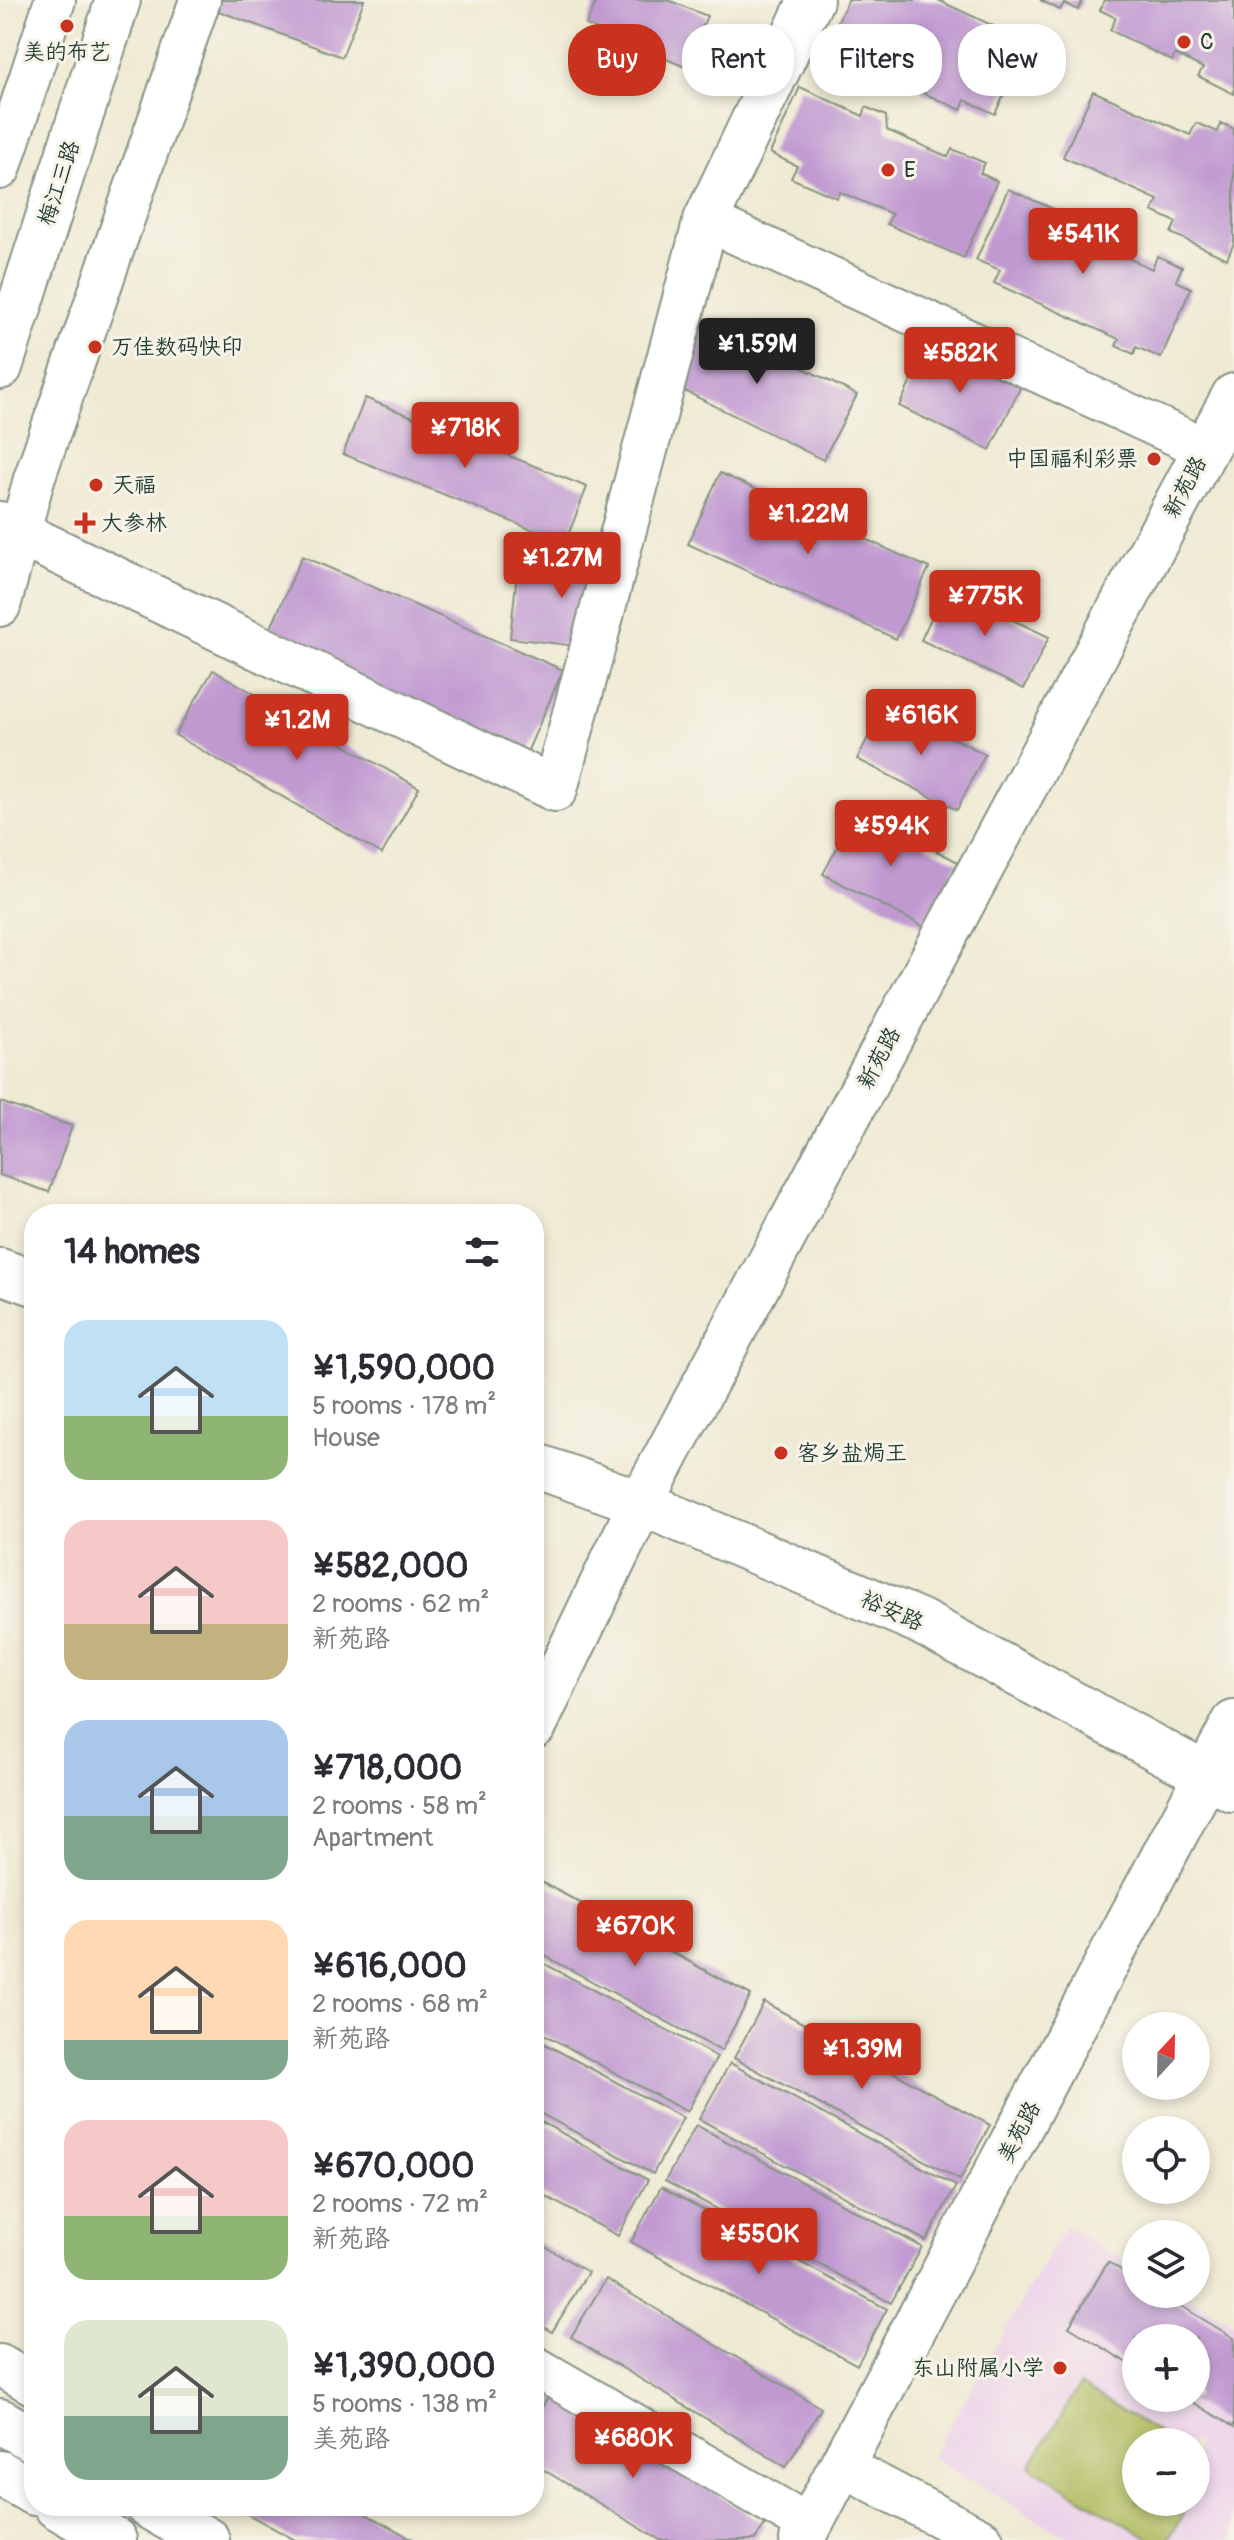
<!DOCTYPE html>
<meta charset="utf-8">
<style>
:root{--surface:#fff;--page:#f2f2f3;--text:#2b2b33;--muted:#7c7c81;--accent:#c8321e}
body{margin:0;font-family:Pangolin,"LXGW WenKai TC",sans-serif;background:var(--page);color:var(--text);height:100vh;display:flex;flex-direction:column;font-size:30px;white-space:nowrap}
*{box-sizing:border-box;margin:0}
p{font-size:26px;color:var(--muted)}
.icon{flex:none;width:44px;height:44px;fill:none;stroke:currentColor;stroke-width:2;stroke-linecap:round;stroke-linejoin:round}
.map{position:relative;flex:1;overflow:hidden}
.details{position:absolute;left:24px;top:1204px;width:520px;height:1312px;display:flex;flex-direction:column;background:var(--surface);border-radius:32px;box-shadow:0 4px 12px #0003}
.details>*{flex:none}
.guide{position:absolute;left:568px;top:24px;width:546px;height:72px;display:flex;gap:16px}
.needle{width:52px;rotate:22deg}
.controls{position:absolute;left:1122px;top:2012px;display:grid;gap:16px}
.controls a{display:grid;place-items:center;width:88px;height:88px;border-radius:50%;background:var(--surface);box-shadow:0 4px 12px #0003;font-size:40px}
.price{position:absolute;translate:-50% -68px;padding:0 18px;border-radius:8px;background:var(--accent);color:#fff;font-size:26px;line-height:52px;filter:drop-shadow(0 2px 4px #0008)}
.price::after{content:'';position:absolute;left:50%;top:48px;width:24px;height:18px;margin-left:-12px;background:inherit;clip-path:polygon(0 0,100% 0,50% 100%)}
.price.on{background:#222;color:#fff}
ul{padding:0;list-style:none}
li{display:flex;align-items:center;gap:24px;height:200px;padding:0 40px}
li span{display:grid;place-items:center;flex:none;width:224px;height:160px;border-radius:24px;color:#555}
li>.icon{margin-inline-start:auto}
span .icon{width:96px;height:96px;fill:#fffc;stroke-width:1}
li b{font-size:34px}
h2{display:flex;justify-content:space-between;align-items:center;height:96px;padding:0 40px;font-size:34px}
.tag{padding:0 28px;border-radius:32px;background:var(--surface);box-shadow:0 4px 12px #0003;font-size:28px;line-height:72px}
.tag.on{background:var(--accent);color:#fff}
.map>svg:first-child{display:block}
.built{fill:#ecd1ea;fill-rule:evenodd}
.green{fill:#aebb5d;stroke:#667c48;stroke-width:2}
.building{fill:#c099d1}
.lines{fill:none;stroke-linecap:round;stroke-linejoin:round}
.street-casing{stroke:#879484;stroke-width:44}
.secondary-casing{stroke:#879484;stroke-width:48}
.street{stroke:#fff;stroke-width:40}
.secondary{stroke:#fff;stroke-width:44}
.poi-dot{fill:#c8321e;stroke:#f7f3e8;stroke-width:3}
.labels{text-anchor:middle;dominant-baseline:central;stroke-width:6;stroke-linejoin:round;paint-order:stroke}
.poi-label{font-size:22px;fill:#1f3d34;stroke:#f7f3e8;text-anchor:start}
.street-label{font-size:22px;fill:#1f3d34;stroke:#f7f3e8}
</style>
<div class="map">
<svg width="1234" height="2540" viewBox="0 0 1234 2540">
<rect width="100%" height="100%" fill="#f7f3e8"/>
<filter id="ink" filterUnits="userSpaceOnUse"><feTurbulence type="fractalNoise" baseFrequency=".0125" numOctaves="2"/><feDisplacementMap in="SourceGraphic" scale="16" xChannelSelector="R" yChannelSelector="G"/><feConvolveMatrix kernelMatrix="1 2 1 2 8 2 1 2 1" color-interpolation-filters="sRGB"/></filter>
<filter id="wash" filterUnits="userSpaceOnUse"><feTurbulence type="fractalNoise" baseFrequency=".006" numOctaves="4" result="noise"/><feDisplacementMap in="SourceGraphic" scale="32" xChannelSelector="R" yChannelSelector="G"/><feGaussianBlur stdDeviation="1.8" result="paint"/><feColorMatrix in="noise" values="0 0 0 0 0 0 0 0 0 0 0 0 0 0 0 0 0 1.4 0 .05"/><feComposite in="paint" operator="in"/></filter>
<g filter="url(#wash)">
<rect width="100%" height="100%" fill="#efead3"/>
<path class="built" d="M 1065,2226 L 1136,2267 L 1136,2294 L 1183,2294 L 1234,2324 L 1234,2540 L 1073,2540 L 931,2458 ZM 1136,2338 L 1196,2338 L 1196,2398 L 1136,2398 ZM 1136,2442 L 1196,2442 L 1196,2502 L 1136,2502 Z"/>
<polygon class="green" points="1080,2385 1174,2442 1136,2442 1136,2502 1191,2502 1168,2540 1151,2540 1030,2466"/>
<g id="blocks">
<g class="building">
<polygon points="216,0 364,0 342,57 213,9"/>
<polygon points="597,0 668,0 707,16 685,67 586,25"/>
<polygon points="848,0 938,0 1028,42 995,114 965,100 961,110 921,92 926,81 899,67 892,82 824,50"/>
<polygon points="1040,0 1083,0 1078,10 1064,3 1060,10"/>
<polygon points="1105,0 1234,0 1234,94 1198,76 1203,68 1175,54 1172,61 1110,30 1116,18 1100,10"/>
<polygon points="800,87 863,116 866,107 886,116 887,130 948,157 952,149 985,163 980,173 997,181 964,258 887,224 892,214 840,192 837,198 791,178 797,166 770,153"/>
<polygon points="1093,91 1190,135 1196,123 1218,132 1221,123 1234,129 1234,243 1227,259 1171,233 1176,222 1152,211 1158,200 1063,157"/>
<polygon points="1008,189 1076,219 1070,232 1152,269 1157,256 1182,267 1176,281 1191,288 1161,358 1136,347 1134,354 1116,346 1119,339 994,283 1000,270 976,260"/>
<polygon points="690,311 857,395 823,460 657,377"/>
<polygon points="931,340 1022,384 990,450 899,406"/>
<polygon points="365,398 587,487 565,543 343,454"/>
<polygon points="720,473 929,568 896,639 688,544"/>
<polygon points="521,536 617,577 609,650 510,638"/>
<polygon points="302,556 563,670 525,757 264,644"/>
<polygon points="945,588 1049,637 1024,689 921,640"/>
<polygon points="213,670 419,788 382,854 175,735"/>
<polygon points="885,704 985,754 957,810 857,759"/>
<polygon points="857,810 958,862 924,927 823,874"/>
<polygon points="0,1102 72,1126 49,1192 0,1175"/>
<polygon points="534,1878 751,1995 721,2051 534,1950"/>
<polygon points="534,1958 717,2057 687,2112 534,2029"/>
<polygon points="764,2002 990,2125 960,2180 734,2058"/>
<polygon points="534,2038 683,2118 653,2174 534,2110"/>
<polygon points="730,2063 956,2186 926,2241 699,2119"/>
<polygon points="534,2118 648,2180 618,2236 534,2190"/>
<polygon points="696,2125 922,2247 891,2303 665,2181"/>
<polygon points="661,2187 887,2309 857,2365 631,2242"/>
<polygon points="534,2240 588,2272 552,2332 534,2321"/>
<polygon points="1108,2262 1136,2279 1136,2294 1161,2294 1234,2338 1234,2427 1186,2398 1196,2398 1196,2338 1136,2338 1136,2368 1069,2327"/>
<polygon points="606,2279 821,2408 786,2467 571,2337"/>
<polygon points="550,2394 765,2524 755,2540 660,2540 534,2464 534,2421"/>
<polygon points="233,2506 351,2506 414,2540 295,2540"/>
</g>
</g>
</g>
<g filter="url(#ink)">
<use href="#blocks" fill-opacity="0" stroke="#879484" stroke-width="2"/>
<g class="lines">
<g class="street-casing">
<g id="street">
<polyline points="0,169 55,0"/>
<polyline points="706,220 1206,449"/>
<polyline points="0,606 34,479 200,0"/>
<polyline points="0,2365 34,2385"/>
<polyline points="534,2366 809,2525"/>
<polyline points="841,2465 983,2540"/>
</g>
</g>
<g class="secondary-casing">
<g id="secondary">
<polyline points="0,367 118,0"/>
<polyline points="0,524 555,789 706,220 811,0"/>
<polyline points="0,1271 34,1283"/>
<polyline points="534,1465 641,1503 919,1621 1232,1789"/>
<polyline points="534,1726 641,1503 1234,396"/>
<polyline points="0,2421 34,2440"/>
<polyline points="0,2473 34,2493"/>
<polyline points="56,2506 114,2540"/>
<polyline points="148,2506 207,2540"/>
<polyline points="802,2540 1234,1723"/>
</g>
</g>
<use href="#street" class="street"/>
<use href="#secondary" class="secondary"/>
</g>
</g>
<g class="poi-dot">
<circle cx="67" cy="26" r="8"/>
<circle cx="1184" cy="42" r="8"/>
<circle cx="888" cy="170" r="8"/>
<circle cx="95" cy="347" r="8"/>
<circle cx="1154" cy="459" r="8"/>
<circle cx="96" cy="485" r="8"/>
<path d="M81 511h8v8h8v8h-8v8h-8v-8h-8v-8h8z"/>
<circle cx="781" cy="1453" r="8"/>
<circle cx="1060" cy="2368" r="8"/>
</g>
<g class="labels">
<g class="poi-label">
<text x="1200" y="42">C</text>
<text x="67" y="52" text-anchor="middle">美的布艺</text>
<text x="904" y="170">E</text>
<text x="111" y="347">万佳数码快印</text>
<text x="1138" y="459" text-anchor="end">中国福利彩票</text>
<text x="112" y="485">天福</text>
<text x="101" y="523">大参林</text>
<text x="797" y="1453">客乡盐焗王</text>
<text x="1044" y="2368" text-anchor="end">东山附属小学</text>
</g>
<g class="street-label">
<text transform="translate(59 183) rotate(-72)">梅江三路</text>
<text transform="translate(1185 487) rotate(-62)">新苑路</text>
<text transform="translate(879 1058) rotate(-62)">新苑路</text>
<text transform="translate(892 1611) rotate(24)">裕安路</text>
<text transform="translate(1019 2132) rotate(-62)">美苑路</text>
</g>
</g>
</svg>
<div class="controls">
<a><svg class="needle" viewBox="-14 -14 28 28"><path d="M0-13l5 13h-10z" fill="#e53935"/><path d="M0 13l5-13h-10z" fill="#7c7c81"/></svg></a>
<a><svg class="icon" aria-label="locate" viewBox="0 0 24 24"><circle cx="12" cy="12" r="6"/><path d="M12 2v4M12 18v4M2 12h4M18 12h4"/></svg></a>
<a><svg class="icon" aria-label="layers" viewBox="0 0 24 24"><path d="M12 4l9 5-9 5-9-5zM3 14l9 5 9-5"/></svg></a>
<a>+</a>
<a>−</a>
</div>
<b class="price" style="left:1083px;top:276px">¥541K</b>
<b class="price on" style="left:757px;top:386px">¥1.59M</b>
<b class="price" style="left:960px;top:395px">¥582K</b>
<b class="price" style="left:465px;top:470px">¥718K</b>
<b class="price" style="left:808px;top:556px">¥1.22M</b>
<b class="price" style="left:562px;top:600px">¥1.27M</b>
<b class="price" style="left:985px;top:638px">¥775K</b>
<b class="price" style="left:921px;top:757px">¥616K</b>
<b class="price" style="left:297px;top:762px">¥1.2M</b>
<b class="price" style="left:891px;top:868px">¥594K</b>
<b class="price" style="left:635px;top:1968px">¥670K</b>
<b class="price" style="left:862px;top:2091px">¥1.39M</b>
<b class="price" style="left:759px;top:2276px">¥550K</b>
<b class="price" style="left:633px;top:2480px">¥680K</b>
<div class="guide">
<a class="tag on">Buy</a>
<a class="tag">Rent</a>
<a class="tag">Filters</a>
<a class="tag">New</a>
</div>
<section class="details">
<h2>14 homes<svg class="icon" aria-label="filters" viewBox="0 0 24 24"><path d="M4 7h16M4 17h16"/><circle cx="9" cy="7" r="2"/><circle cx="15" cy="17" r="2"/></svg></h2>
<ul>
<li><span style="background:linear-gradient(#bfe0f5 60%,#8fb573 0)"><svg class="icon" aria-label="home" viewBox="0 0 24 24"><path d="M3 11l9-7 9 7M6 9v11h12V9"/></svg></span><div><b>¥1,590,000</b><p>5 rooms · 178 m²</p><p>House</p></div></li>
<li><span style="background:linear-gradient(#f6c9c9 65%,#c2b280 0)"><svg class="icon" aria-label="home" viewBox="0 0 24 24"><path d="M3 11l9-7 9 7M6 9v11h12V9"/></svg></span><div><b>¥582,000</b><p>2 rooms · 62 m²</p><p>新苑路</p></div></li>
<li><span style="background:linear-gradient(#a9c7e8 60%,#7fa58c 0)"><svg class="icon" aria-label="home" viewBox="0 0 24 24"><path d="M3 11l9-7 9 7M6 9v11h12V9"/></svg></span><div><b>¥718,000</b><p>2 rooms · 58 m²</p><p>Apartment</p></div></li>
<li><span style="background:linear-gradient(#ffd9b3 75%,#7fa58c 0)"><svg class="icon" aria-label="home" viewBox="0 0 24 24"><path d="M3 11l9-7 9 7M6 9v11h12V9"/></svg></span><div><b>¥616,000</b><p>2 rooms · 68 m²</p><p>新苑路</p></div></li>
<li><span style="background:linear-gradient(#f6c9c9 60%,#8fb573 0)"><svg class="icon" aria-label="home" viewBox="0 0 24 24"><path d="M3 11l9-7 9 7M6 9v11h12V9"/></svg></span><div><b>¥670,000</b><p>2 rooms · 72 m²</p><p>新苑路</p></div></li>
<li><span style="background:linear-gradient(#dfe7d0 60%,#7fa58c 0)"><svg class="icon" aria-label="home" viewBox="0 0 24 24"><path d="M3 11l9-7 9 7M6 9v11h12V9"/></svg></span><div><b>¥1,390,000</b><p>5 rooms · 138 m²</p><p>美苑路</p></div></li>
</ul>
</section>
</div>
